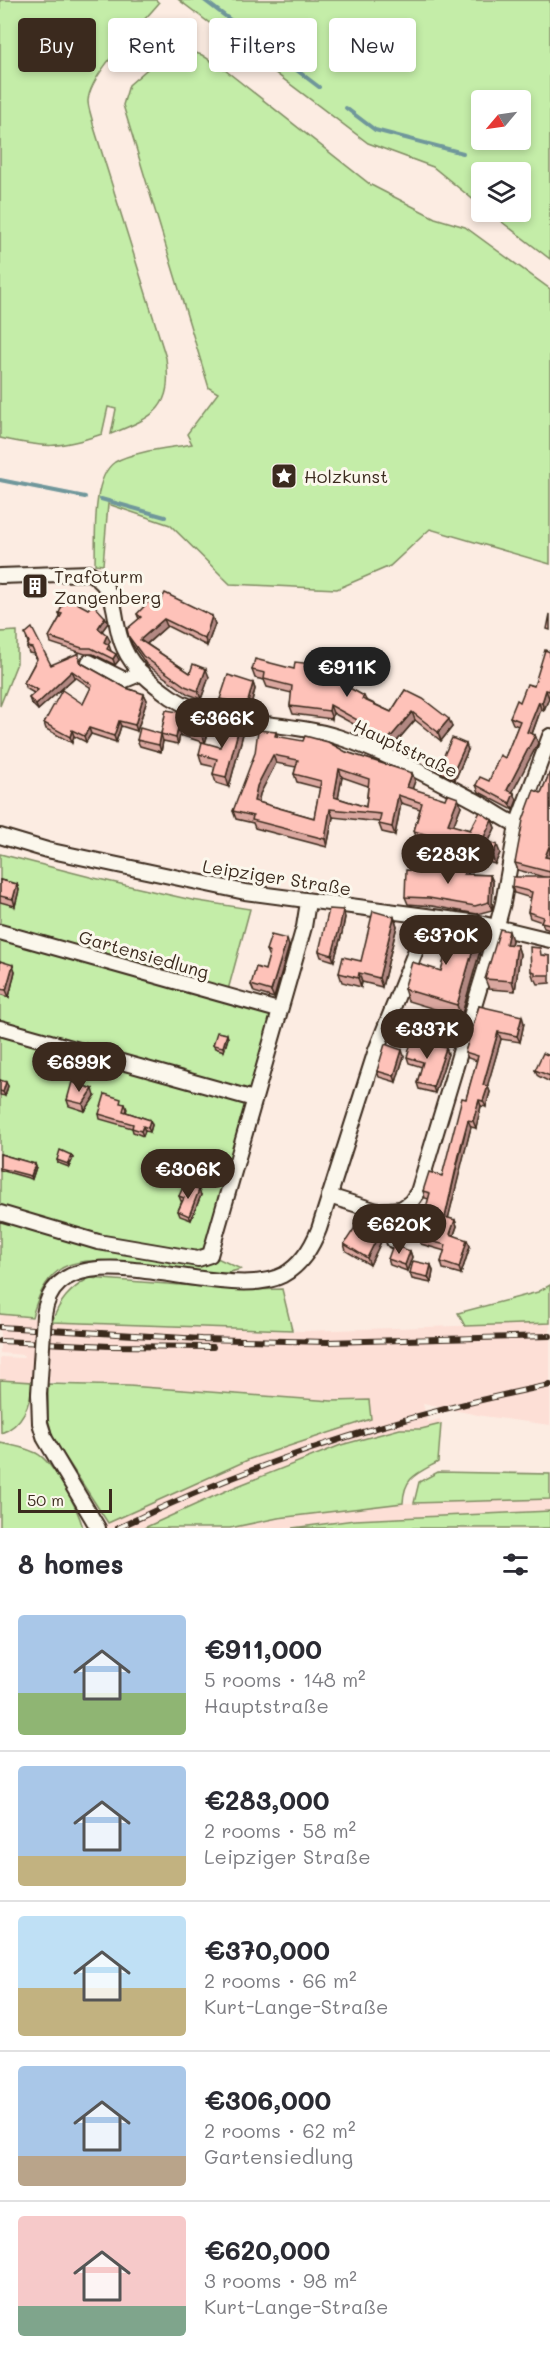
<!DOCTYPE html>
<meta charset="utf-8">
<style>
:root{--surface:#fff;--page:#f2f2f3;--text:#2b2b33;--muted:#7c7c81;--line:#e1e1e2;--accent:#3b2a1e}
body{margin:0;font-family:Mali,sans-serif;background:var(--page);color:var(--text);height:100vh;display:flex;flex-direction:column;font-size:22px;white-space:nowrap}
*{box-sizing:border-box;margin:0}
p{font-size:20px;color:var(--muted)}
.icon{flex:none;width:33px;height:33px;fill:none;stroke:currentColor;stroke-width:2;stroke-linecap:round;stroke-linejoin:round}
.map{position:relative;height:1528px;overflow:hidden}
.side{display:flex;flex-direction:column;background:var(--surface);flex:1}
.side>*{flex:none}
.banner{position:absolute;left:18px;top:18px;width:514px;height:54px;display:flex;gap:12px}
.needle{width:39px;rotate:241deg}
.tools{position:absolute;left:471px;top:90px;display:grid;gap:12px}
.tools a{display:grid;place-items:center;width:60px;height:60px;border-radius:6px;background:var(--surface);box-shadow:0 3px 9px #0003;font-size:30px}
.scale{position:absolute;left:18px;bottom:15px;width:94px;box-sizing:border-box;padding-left:6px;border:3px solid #3b2a1e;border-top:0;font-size:16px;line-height:21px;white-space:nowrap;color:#3b2a1e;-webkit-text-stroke:4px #fbf7ec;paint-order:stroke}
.price{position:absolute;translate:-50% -51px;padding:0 14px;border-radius:21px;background:var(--accent);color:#fff;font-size:20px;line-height:39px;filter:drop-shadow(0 2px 3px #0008)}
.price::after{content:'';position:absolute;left:50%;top:36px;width:18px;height:14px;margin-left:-9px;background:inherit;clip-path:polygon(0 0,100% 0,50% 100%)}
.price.selected{background:#222;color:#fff}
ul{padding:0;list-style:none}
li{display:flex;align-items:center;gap:18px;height:150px;padding:0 18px}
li+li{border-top:2px solid var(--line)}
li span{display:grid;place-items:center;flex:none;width:168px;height:120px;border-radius:6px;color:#555}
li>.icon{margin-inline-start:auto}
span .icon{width:72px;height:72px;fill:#fffc;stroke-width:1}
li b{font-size:26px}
h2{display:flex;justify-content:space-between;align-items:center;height:72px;padding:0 18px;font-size:26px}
.pill{padding:0 21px;border-radius:6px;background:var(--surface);box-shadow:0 3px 9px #0003;font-size:21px;line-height:54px}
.pill.selected{background:var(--accent);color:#fff}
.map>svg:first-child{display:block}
.built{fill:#fddfd6}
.green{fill:#c4eda8;stroke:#808c63;stroke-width:1.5;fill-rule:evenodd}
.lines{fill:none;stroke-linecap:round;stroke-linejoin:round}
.stream{stroke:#6f979b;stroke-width:4}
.minor-casing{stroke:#3b2a1e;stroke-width:18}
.minor{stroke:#fbf7ec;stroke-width:14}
.rail-casing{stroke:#3b2a1e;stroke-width:6}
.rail{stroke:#fbf7ec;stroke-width:4;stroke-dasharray:11;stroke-linecap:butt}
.minor-bridge-casing{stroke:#3b2a1e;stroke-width:18;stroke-linecap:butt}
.minor-bridge{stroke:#fbf7ec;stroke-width:14}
.wall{fill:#daa79f;stroke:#3b2a1e;stroke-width:1.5;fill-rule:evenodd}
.shaded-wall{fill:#b28882;stroke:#3b2a1e;stroke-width:1.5}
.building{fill:#fec2b9;stroke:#3b2a1e;stroke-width:1.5;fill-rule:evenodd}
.labels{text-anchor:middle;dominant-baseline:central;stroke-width:6;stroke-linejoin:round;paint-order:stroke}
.poi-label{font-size:18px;fill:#3b2a1e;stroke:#fbf7ec;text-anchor:start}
.street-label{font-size:18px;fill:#3b2a1e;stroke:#fbf7ec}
</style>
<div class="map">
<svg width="550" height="1528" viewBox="0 0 550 1528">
<rect width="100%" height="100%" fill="#fcece2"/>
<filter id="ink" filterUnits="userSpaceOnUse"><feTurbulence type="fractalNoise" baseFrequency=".0167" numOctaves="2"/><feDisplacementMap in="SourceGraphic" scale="12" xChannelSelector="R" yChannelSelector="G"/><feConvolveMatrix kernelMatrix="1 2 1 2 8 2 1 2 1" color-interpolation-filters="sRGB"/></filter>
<g filter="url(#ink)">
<g class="built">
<polygon points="0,1314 78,1324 304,1331 550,1323 550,1425 483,1416 423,1404 428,1422 440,1419 441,1424 421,1429 400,1429 341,1445 230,1489 144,1528 97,1528 250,1459 371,1419 369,1400 332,1401 129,1386 0,1380 0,1357 23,1358 24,1355 0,1353"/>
<polygon points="550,1499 550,1511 355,1520 292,1528 230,1528 278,1518 403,1503"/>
</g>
<g class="green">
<path d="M 0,0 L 156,0 L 159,3 C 141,25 89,74 88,101 C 88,108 92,117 93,124 L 166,358 C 173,409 155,416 111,434 L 116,409 L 108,407 L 102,434 C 58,449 45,448 0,438 Z"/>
<path d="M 179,0 L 550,0 L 550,259 L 489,212 L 520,212 L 520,172 L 482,172 L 481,206 L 433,167 L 368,143 ZM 482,100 L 520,100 L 520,140 L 482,140 Z"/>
<path d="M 179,48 L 202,55 L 225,70 L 371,185 L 435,218 L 465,227 L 550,289 L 550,564 L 430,529 L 390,566 L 337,589 L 230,584 L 170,525 L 108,504 L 103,565 L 95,564 C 96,538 91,478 115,462 C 134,451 171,448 192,444 L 187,434 L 218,393 L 209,388 L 123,105 L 129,85 L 160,58 Z"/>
<polygon points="17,631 17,663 0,706 0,632"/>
<path d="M 0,854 L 94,878 L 192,900 L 250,909 L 225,1001 L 273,1016 L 204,1248 L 191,1252 L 37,1230 L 215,1257 L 241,1269 C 234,1271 226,1274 219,1274 C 179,1273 91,1247 59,1270 C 44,1281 37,1299 32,1317 L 0,1314 Z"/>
<path d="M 89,1278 L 246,1290 L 282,1289 L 292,1330 L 52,1322 C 60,1300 69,1290 89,1278 Z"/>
<polygon points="550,1285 550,1323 465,1326 458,1313 538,1292"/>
<path d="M 0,1380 L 32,1382 C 31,1404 22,1426 1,1433 Z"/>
<polygon points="48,1384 129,1386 332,1401 369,1400 371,1419 250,1459 108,1523 53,1438 48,1419"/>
<path d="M 441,1424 L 438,1462 C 416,1474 404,1477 403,1503 L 278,1518 L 230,1528 L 144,1528 L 230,1489 L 341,1445 L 400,1429 L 421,1429 Z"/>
<path d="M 0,1443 C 12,1445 25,1448 36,1453 C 54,1462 78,1509 83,1528 L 0,1528 Z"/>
<polygon points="438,1472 550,1474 550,1499 414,1503 419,1482"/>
<polygon points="550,1511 550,1528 292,1528 355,1520"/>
</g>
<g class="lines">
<g class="stream">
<polyline points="204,0 319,87"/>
<polyline points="346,108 375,130 463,153"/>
<polyline points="0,480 85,497"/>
<polyline points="101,499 165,517"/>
</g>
<g class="minor-casing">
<g id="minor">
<path d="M 0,576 L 90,573 C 123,595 110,618 124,648 C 133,669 153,684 171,697 C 219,728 285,720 338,737 C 385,752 430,777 474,800 C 489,808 502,818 517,825"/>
<polyline points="89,662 125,680 142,673"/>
<polyline points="0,836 47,850 245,892 479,923 550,940"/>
<polyline points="0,932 278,1010"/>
<polyline points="0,1028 254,1099"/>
<polyline points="329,1196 377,1211 401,1209 401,1219 394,1241"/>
<polyline points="401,1209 411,1202 418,1192 487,963 503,903 517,825 550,736"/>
<polyline points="0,1213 98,1242 198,1259 210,1255 304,927 308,902"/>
<path d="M 44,1315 C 57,1219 222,1307 283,1275 C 301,1265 312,1247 319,1229 L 376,1050 L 420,940 L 425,916"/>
<polyline points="39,1394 40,1423 45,1439 98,1528"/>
</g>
</g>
<use href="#minor" class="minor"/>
<g class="rail-casing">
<g id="rail">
<polyline points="0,1327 201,1339 327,1342 550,1336"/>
<polyline points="0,1341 110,1346 213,1347"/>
<path d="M 118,1528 C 256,1461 400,1415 550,1385"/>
</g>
</g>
<use href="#rail" class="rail"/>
<g class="minor-bridge-casing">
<polyline id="minor-bridge" points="39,1394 44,1315"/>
</g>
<use href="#minor-bridge" class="minor-bridge"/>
</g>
<g class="wall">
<polygon points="160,603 215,624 207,646 167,626 147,644 190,673 209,677 201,699 188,694 146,664 132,644 127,629 139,619 137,614"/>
<polygon points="59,613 105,617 108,623 102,631 110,641 108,644 109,645 111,651 119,660 115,665 93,654 85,654 51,643 49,637 60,617"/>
<polygon points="25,634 51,665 81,659 81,662 83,664 126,688 144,694 147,700 137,731 121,726 116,742 91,734 86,742 74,736 72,743 46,729 44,723 83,704 91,688 75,677 38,710 31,703 29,698 34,693 27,689 24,683 36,660 34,654 29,653 27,647 28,643"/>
<polygon points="550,652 550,698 549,698 544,710 541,709 532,734 535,735 538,743 512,792 517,800 513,810 479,792 476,785 489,781 505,758 518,726 513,724 510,717 520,702 534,686"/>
<polygon points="338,667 341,675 340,683 364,696 366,700 391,712 405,690 452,727 441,741 415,720 391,748 362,735 359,727 333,713 332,719 293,714 290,706 292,693 267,687 264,680 255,678 252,670 294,669"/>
<polygon points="253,683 255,689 249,712 222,706 220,699"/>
<polygon points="166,710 211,724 205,743 180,735 178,744 163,741 161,752 140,746 137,740 161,734"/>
<polygon points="240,724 243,734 229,787 216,783 213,774 215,767 202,764 199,754 220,747"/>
<path d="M 276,732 L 278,737 L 346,752 L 412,773 L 415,781 L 412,789 L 461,806 L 453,826 L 470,830 L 492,820 L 495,828 L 489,841 L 500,853 L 495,864 L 469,857 L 466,849 L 466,846 L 442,841 L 441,846 L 417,839 L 414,831 L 420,809 L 401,803 L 395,835 L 382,832 L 379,824 L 379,822 L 333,817 L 327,847 L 255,828 L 253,823 L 236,819 L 233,811 ZM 276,763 L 296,767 L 294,774 L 297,782 L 320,788 L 314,818 L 258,802 L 260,794 ZM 342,777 L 368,786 L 366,807 L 338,798 Z"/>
<polygon points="468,750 455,780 442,773 439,766"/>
<polygon points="550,772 550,930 544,928 542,922 530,918 528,912 531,898 514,893 512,887 544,877 518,870 515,863 541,793"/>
<polygon points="465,865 468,874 490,875 493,882 492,910 477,914 432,906 408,904 405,897 432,871"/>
<polygon points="0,880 17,884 19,890 15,906 0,902"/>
<polygon points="345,917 342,933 334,961 321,957 319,951"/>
<polygon points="394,917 397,926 382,987 362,982 361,987 342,982 339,973 361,961"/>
<polygon points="446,937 484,937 461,1017 408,1001 404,989 441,971 449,944"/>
<polygon points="512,940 511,945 517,945 520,954 515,991 489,989 485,979"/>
<polygon points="289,946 274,998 254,992 251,985 265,970 269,957 266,950"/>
<polygon points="543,955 550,956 550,983 538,984 536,980 534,980 531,971"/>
<polygon points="0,961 15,971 9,997 0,994"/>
<polygon points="479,1006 524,1023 520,1042 501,1039 487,1086 490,1092 486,1107 481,1106 476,1128 471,1127 464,1153 448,1218 455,1220 457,1226 454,1235 470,1246 461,1274 443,1269 441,1262 445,1251 421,1244 418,1238 429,1199 425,1198 423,1191 442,1176 466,1099 477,1061 468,1058 465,1052"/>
<polygon points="228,1038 224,1051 215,1048 213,1045"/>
<polygon points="446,1048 448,1054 435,1093 419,1089 417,1083 422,1067 409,1063 407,1057"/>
<polygon points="404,1056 396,1082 379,1077 377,1071"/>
<polygon points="550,1056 550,1082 538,1076 535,1070"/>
<polygon points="0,1080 8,1086 5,1096 0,1095"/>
<polygon points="95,1096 85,1111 69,1106 67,1100"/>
<polygon points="123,1104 125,1104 127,1109 126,1112 150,1120 152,1125 150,1132 145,1131 143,1136 133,1132 132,1128 100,1119 99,1114"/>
<polygon points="0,1154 35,1164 36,1167 32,1179 0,1170"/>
<polygon points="71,1155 73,1158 69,1167 58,1163 57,1160"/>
<polygon points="201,1195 191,1220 180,1216 178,1211 182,1201 181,1201 179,1196"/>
<polygon points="387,1229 370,1265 346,1251 344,1244"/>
<polygon points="410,1251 412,1257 407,1271 390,1265 388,1259"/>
<polygon points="431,1265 433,1271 431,1283 412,1279 410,1273"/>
</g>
<g class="shaded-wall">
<polygon points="212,616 215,624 207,646 205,639"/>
<polygon points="105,617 108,623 100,634 98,628"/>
<polygon points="164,619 167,626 143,647 140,640"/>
<polygon points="107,635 110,641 106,648 104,642"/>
<polygon points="116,654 119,660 115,665 113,659"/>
<polygon points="338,667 341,675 340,689 337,681"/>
<polygon points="206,669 209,677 201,699 198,691"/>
<polygon points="72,671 75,677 38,710 36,705"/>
<polygon points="253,683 255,689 249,712 247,705"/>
<polygon points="546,690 549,698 544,710 542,703"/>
<polygon points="144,694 147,700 137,731 135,725"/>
<polygon points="539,702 541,709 530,739 527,732"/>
<polygon points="330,705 333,713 332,719 329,711"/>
<polygon points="412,712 415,720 391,748 388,740"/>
<polygon points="209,717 211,724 205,743 203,736"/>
<polygon points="449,719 452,727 441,741 438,732"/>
<polygon points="119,721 121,726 116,742 114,736"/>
<polygon points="240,724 243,734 229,787 226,777"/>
<polygon points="89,728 91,734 86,742 84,736"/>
<polygon points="178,728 180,735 178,744 176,738"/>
<polygon points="72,730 74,736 72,743 70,737"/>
<polygon points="161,734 163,741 161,752 159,745"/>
<polygon points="535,735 538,743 510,797 507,790"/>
<polygon points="466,744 468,750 455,780 453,773"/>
<polygon points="273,755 276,763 260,794 257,809 254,801 257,786"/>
<polygon points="339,769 342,777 337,805 334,797"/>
<polygon points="412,773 415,781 410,795 407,787"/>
<polygon points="514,793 517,800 513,810 510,803"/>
<polygon points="398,795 401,803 395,835 392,827"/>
<polygon points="458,798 461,806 451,832 448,824"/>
<polygon points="330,809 333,817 327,847 325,839"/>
<polygon points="492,820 495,828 486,847 483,839"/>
<polygon points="439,833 442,841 441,846 438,838"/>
<polygon points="550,844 550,858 545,857"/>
<polygon points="497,845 500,853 495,864 492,856"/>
<polygon points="465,865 468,872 467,882 464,874"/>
<polygon points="490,875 493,882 492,910 489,902"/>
<polygon points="17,884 19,890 15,906 13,899"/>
<polygon points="343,910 345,917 342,933 334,961 332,955"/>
<polygon points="394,917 397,926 382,987 379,978"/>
<polygon points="480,925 484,937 461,1017 457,1005"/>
<polygon points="509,931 512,940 509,954 506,944"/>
<polygon points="287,939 289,946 274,998 271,991"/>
<polygon points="517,945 520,954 515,991 512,981"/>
<polygon points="13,965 15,971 9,997 6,990"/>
<polygon points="359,973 362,982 361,987 358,978"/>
<polygon points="522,1016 524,1023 520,1042 517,1036"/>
<polygon points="498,1032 501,1039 486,1091 483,1085"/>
<polygon points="227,1034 228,1038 224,1051 223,1047"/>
<polygon points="446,1048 448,1054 435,1093 433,1087"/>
<polygon points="402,1050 404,1056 396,1082 394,1076"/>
<polygon points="6,1082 8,1086 5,1096 3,1092"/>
<polygon points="488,1086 490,1092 486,1107 483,1101"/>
<polygon points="93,1089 95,1096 85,1111 83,1104"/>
<polygon points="479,1100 481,1106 476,1128 473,1121"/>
<polygon points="150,1120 152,1125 150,1132 148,1128"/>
<polygon points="468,1120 471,1127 447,1223 445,1217"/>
<polygon points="143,1126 145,1131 143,1136 141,1131"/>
<polygon points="71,1155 73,1158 69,1167 68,1164"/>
<polygon points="35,1164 36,1167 32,1179 31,1176"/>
<polygon points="199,1190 201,1195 191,1220 189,1216"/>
<polygon points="455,1220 457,1226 452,1240 450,1234"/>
<polygon points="385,1222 387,1229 370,1265 367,1258"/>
<polygon points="467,1240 470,1246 461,1274 459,1268"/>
<polygon points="410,1251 412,1257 407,1271 405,1265"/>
<polygon points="431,1265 433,1271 431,1283 428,1277"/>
</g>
<g class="building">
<polygon points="165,593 212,616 205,639 164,619 140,640 190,673 193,664 206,669 198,691 185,686 143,656 129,637 127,629 141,617 137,614 152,598 160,603"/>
<polygon points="66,597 88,609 93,604 105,617 98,628 107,635 104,642 109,645 107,649 116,654 113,659 91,648 82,648 49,637 62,614 59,613"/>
<polygon points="550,614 550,630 547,629"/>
<polygon points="32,628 51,665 79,653 79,661 83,664 126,688 144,694 135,725 119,721 114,736 89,728 84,736 72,730 70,737 44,723 62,690 83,704 92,685 72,671 36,705 29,698 38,690 24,683 37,659 32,648 27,647 29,642 25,634"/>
<polygon points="545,650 550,652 550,691 546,690 542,703 539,702 527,732 535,735 507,790 514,793 510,803 476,785 480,777 489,781 500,755 505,758 520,721 510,717 517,700 520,702 527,684 534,686"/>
<polygon points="255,659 294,669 295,662 338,667 337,681 364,696 362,699 391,712 405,690 423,699 449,719 438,732 412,712 388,740 359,727 361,722 330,705 329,711 290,706 292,686 264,679 265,673 252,670"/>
<polygon points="228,675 253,683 247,705 220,699"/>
<polygon points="166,710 209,717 203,736 178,728 176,738 161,734"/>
<polygon points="227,721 240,724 226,777 213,774 217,759 199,754 202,742 220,747"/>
<polygon points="140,728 161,734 159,745 137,740"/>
<path d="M 258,730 L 276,732 L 275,736 L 303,741 L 305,736 L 328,742 L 346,752 L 412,773 L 407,787 L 445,799 L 447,794 L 458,798 L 448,824 L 470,830 L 480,812 L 492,820 L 483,839 L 497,845 L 492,856 L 466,849 L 467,839 L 439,833 L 438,838 L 414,831 L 422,803 L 398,795 L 392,827 L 379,824 L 381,814 L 330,809 L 325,839 L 252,820 L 253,816 L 233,811 L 255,753 ZM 273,755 L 298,760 L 294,774 L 321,781 L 314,818 L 254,801 L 257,786 ZM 339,769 L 369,779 L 366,807 L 334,797 Z"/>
<polygon points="452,738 466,744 453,773 439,766"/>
<polygon points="550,772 550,844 545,857 550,858 550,872 515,863 523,820 534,790 541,793"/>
<polygon points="433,861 465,865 464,874 490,875 489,902 475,906 429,898 405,897 406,870 432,871"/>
<polygon points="513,877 550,877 550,924 541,922 543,917 528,912 532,892 512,887"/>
<polygon points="0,880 17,884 13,899 0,896"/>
<polygon points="329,909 343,910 340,926 332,955 319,951"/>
<polygon points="373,911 394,917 379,978 359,973 358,978 339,973 343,957 361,961"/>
<polygon points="448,921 480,925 457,1005 404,989 412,962 441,971 450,937 446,937"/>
<polygon points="500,929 509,931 506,944 517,945 512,981 485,979"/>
<polygon points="271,935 287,939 271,991 251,985 256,967 265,970 270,952 266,950"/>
<polygon points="530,947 540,948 541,955 550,956 550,975 535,975 535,972 531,971"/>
<polygon points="0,961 13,965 6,990 0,989"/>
<polygon points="479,1006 522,1016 517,1036 498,1032 483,1085 488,1086 483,1101 479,1100 473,1121 468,1120 461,1146 445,1217 455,1220 450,1234 467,1240 459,1268 441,1262 446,1245 418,1238 430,1193 423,1191 429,1172 442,1176 462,1098 466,1099 478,1056 465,1052"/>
<polygon points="217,1032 227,1034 223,1047 213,1045"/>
<polygon points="412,1039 446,1048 433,1087 417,1083 423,1062 407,1057"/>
<polygon points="385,1044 402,1050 394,1076 377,1071"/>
<polygon points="543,1053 550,1056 550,1076 535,1070"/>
<polygon points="0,1080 6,1082 3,1092 0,1091"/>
<polygon points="72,1082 93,1089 83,1104 67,1100"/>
<polygon points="105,1094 121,1099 120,1103 125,1104 123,1111 150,1120 148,1128 143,1126 141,1131 132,1128 133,1124 99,1114"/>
<polygon points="60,1150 71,1155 68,1164 57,1160"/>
<polygon points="0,1154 35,1164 31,1176 0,1168"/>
<polygon points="184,1185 199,1190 189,1216 178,1211 184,1198 179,1196"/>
<polygon points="366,1211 385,1222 367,1258 344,1244"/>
<polygon points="393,1245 410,1251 405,1265 388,1259"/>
<polygon points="413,1261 431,1265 428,1277 410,1273"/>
</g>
</g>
<defs>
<g id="sight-square" transform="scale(1.35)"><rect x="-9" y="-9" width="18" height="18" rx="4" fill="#3b2a1e" stroke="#fbf7ec"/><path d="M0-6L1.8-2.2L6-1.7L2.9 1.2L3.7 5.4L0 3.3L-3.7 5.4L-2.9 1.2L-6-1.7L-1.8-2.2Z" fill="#fff"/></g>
<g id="building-square" transform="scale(1.35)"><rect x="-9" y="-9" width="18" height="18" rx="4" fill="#3b2a1e" stroke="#fbf7ec"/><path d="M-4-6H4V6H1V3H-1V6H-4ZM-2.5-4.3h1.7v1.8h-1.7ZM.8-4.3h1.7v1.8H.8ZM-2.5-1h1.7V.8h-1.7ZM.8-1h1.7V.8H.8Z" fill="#fff"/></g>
</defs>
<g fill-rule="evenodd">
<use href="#sight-square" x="284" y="476"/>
<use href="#building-square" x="35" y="586"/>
</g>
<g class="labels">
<g class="poi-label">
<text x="304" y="476">Holzkunst</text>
<text x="54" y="576">Trafoturm<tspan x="54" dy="21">Zangenberg</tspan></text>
</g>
<g class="street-label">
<text transform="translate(406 748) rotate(25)">Hauptstraße</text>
<text transform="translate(277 877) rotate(9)">Leipziger Straße</text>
<text transform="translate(144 954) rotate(16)">Gartensiedlung</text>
</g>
</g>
</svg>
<div class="tools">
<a><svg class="needle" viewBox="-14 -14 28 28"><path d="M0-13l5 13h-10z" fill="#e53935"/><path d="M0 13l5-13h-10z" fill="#7c7c81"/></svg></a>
<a><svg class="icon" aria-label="layers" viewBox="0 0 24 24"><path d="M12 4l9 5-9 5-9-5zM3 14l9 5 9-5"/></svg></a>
</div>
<div class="scale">50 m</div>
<b class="price selected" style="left:347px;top:698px">€911K</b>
<b class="price" style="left:222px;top:749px">€366K</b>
<b class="price" style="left:448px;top:885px">€283K</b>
<b class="price" style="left:446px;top:966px">€370K</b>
<b class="price" style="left:427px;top:1060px">€337K</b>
<b class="price" style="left:79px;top:1093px">€699K</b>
<b class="price" style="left:188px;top:1200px">€306K</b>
<b class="price" style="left:399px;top:1255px">€620K</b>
<div class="banner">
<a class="pill selected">Buy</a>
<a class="pill">Rent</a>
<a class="pill">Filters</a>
<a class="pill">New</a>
</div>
</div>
<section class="side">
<h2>8 homes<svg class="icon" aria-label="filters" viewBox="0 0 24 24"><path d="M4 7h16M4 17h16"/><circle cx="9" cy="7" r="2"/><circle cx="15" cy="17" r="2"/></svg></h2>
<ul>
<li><span style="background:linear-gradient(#a9c7e8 65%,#8fb573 0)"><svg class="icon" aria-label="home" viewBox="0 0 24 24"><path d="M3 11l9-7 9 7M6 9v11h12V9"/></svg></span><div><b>€911,000</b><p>5 rooms · 148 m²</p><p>Hauptstraße</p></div></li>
<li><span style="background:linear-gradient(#a9c7e8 75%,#c2b280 0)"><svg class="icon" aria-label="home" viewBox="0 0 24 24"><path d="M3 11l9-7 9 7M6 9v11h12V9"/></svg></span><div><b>€283,000</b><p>2 rooms · 58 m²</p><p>Leipziger Straße</p></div></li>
<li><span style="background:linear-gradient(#bfe0f5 60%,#c2b280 0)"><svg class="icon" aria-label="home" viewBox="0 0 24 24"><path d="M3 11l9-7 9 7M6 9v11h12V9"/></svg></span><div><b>€370,000</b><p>2 rooms · 66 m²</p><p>Kurt-Lange-Straße</p></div></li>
<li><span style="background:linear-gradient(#a9c7e8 75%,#b9a48a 0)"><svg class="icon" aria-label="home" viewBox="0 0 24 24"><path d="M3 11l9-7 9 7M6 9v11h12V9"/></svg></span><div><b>€306,000</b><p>2 rooms · 62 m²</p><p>Gartensiedlung</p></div></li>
<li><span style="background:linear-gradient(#f6c9c9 75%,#7fa58c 0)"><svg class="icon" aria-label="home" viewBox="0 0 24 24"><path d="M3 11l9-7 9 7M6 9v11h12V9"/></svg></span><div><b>€620,000</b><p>3 rooms · 98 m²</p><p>Kurt-Lange-Straße</p></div></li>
</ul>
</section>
